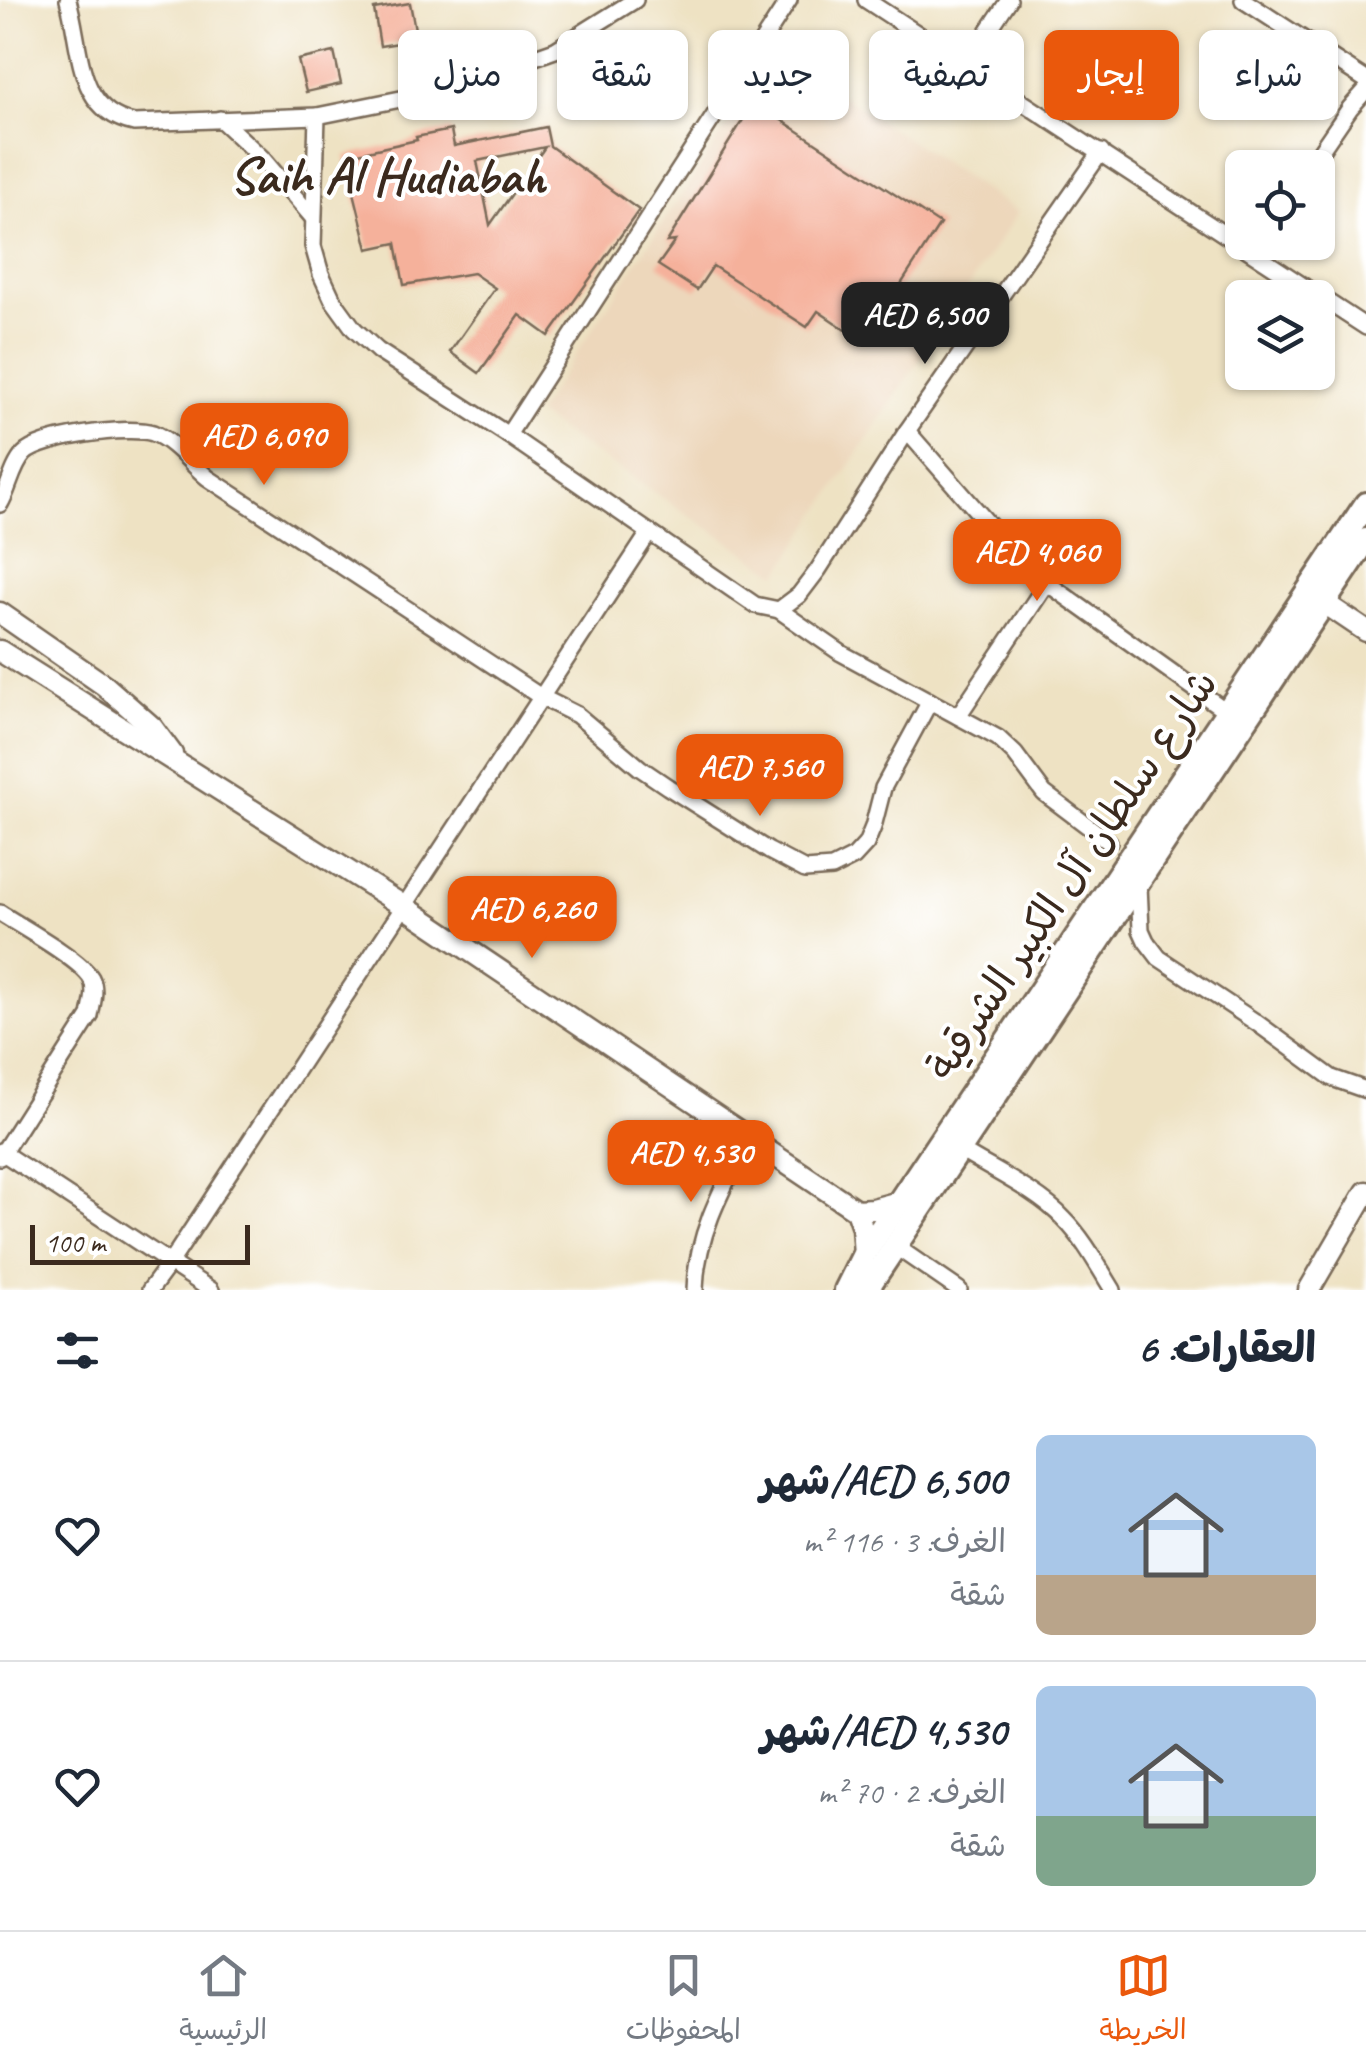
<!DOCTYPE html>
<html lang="ar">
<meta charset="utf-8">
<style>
:root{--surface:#fff;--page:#f2f2f3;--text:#1f2937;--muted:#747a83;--line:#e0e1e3;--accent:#ea580c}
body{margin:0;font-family:Caveat,"Playpen Sans Arabic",sans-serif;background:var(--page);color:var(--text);direction:rtl;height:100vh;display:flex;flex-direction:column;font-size:38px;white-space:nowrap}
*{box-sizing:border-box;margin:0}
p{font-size:32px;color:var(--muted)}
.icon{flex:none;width:55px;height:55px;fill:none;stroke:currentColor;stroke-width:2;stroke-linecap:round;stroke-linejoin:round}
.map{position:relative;height:1290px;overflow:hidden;direction:ltr}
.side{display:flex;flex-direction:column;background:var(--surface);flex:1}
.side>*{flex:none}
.guide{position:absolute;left:30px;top:30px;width:1308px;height:90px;direction:rtl;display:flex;gap:20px}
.fabs{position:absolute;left:1225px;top:150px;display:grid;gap:20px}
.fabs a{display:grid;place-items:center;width:110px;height:110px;border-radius:15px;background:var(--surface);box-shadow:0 2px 8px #0004;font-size:50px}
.scale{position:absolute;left:30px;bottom:25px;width:220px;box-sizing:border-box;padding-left:10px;border:5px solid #3b2a1e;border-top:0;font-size:28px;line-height:35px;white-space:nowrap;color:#3b2a1e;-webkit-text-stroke:8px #fff;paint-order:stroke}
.price{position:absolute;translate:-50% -85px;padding:0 22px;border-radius:20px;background:var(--accent);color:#fff;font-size:32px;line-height:65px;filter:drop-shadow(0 2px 5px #0008)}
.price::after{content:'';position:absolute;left:50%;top:60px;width:30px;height:22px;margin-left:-15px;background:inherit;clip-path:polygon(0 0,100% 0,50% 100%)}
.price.on{background:#222;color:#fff}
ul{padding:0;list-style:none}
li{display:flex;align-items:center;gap:30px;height:250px;padding:0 50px}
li+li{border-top:2px solid var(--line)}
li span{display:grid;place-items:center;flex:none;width:280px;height:200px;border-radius:15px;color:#555}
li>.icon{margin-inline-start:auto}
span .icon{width:120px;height:120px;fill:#fffc;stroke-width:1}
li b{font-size:42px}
h2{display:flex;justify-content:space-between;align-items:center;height:120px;padding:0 50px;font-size:42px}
.pill{padding:0 35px;border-radius:15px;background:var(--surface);box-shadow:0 2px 8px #0004;font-size:35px;line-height:90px}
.pill.on{background:var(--accent);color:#fff}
.menu{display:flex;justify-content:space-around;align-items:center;height:140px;border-top:2px solid var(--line);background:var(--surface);font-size:28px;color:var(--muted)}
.menu a{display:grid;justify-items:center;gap:5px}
.menu .on{color:var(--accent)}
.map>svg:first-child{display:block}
.built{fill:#edd7bb}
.building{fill:#f5b19b;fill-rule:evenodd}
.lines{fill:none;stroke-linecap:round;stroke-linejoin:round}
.minor-casing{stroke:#7a6a58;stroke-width:20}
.tertiary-casing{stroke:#7a6a58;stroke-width:25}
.secondary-casing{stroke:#7a6a58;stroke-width:28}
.minor{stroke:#fff;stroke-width:15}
.tertiary{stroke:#fff;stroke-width:20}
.secondary{stroke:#fff;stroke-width:22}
.labels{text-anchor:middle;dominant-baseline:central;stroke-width:8;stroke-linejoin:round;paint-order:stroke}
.street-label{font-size:42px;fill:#3b2a1e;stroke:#fff}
.district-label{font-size:52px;font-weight:bold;fill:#3b2a1e;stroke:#fff}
</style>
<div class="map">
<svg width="1366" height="1290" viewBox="0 0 1366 1290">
<rect width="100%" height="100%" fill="#fff"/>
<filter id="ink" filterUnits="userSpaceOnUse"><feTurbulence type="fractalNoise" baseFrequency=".01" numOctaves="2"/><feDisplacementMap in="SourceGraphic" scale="20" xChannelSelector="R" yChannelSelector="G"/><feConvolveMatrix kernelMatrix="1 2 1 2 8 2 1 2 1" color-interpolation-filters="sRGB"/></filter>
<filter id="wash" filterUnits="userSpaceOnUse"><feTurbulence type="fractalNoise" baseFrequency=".0048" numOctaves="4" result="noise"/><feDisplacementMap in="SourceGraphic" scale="40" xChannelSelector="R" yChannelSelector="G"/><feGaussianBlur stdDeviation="2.25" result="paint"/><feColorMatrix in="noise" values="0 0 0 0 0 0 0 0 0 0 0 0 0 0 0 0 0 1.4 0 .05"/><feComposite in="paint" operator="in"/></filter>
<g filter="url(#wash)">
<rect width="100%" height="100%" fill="#eee2c3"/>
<polygon class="built" points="776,52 1018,212 778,574 536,414"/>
<g id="blocks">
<g class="building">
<polygon points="410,3 417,40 380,46 374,9"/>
<polygon points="334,52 341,84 306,92 298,60"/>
<polygon points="754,102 940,224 885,309 880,305 858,338 818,311 807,327 713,266 697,290 658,265 675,241 667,242"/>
<path d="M 546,127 L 550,146 L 639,210 L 549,336 L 520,315 L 479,373 L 450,352 L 495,288 L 473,273 L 404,285 L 396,243 L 368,249 L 345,156 L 417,140 L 416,137 L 451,130 L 454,146 ZM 545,147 L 490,225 L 477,161 Z"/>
</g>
</g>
</g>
<g filter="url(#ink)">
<use href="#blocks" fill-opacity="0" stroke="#7a6a58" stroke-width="2.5"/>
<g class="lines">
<g class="minor-casing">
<g id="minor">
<path d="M 68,0 C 82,48 75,110 134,123 L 317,116 L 435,92 L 555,50 L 635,0"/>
<polyline points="866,0 1366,327"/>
<polyline points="1243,0 1366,80"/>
<polyline points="965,66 1009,0"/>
<polyline points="317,116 313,246 321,274 333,300 354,329 378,351 508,435 755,605 779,610 841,653 998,738 1015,754 1044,793 1109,842"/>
<polyline points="220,119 262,158 313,218"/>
<polyline points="1309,168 1350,108 1366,90"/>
<polyline points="907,431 1004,542 1047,583 1226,711"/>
<polyline points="508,435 789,0"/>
<path d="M 0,504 C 9,489 12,467 24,454 C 40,437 130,425 153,433 C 174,441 190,463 208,478 L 541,697 L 577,715 L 640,768 L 668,787 L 769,851 L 805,870 L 832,868 L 854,857 L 866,844 L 873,827 L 883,788 L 930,701"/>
<polyline points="779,610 799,595 818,570 907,431 1101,152"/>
<polyline points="958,716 1047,583"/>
<polyline points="1139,885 1141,930 1146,941 1159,958 1257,1023 1332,1078 1366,1090"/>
<path d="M 0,913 C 20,926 80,959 91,978 C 97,990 92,1004 90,1016 L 0,1157"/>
<path d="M 960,1150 C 992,1170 1039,1192 1064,1219 C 1084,1239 1098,1266 1113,1290"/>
<polyline points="0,1151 211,1290"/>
<polyline points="895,1246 959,1290"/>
<polyline points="150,1290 170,1263 649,533"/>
<path d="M 695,1290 C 696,1234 724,1185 749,1137"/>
</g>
</g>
<g class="tertiary-casing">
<g id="tertiary">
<polyline points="1323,602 1366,631"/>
<polyline points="0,613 104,685 152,727 172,754"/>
<polyline points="0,651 405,907 856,1210 862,1227 864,1254"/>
<polyline points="856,1210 873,1209 899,1202"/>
<polyline points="1309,1290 1366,1192"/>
</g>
</g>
<g class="secondary-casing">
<g id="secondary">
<polyline points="846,1290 864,1254 899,1202 1366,504"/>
<polyline points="866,1290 1366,540"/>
</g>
</g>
<use href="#minor" class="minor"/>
<use href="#tertiary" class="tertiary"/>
<use href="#secondary" class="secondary"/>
</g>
</g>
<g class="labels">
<g class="street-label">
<text transform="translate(1072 875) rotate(-56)">شارع سلطان آل الكبير الشرقية</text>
</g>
<g class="district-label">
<text x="387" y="176">Saih Al Hudiabah</text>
</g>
</g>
</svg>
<div class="fabs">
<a><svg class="icon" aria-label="locate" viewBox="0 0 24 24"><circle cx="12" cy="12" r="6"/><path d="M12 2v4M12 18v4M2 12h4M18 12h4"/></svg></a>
<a><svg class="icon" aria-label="layers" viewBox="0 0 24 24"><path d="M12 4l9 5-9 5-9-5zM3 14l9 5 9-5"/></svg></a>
</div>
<div class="scale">100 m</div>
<b class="price on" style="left:925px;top:367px">AED 6,500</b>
<b class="price" style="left:264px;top:488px">AED 6,090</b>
<b class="price" style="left:1037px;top:604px">AED 4,060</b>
<b class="price" style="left:760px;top:819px">AED 7,560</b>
<b class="price" style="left:532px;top:961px">AED 6,260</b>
<b class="price" style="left:691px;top:1205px">AED 4,530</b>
<div class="guide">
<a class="pill">شراء</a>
<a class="pill on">إيجار</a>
<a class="pill">تصفية</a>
<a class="pill">جديد</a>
<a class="pill">شقة</a>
<a class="pill">منزل</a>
</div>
</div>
<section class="side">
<h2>العقارات: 6<svg class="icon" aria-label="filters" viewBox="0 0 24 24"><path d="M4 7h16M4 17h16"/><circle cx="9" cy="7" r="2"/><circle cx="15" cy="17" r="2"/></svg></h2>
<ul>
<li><span style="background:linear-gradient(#a9c7e8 70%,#b9a48a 0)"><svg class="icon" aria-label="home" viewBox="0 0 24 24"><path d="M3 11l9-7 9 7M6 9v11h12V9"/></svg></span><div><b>AED 6,500/شهر</b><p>الغرف: 3 · 116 m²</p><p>شقة</p></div><svg class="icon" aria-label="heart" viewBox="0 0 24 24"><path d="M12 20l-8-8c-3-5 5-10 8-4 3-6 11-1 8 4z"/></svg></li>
<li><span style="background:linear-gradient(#a9c7e8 65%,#7fa58c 0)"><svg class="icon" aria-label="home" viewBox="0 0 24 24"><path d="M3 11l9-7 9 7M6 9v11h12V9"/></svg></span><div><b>AED 4,530/شهر</b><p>الغرف: 2 · 70 m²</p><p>شقة</p></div><svg class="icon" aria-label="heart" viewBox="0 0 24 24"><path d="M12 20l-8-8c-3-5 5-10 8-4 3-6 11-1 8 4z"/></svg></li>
</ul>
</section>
<nav class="menu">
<a class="on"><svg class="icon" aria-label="map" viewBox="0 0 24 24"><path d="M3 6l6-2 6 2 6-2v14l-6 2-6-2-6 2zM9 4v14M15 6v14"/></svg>الخريطة</a>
<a><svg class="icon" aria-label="saved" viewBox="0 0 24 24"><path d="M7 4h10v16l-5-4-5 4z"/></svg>المحفوظات</a>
<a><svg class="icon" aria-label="home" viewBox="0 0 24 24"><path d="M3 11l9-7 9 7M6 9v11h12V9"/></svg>الرئيسية</a>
</nav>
